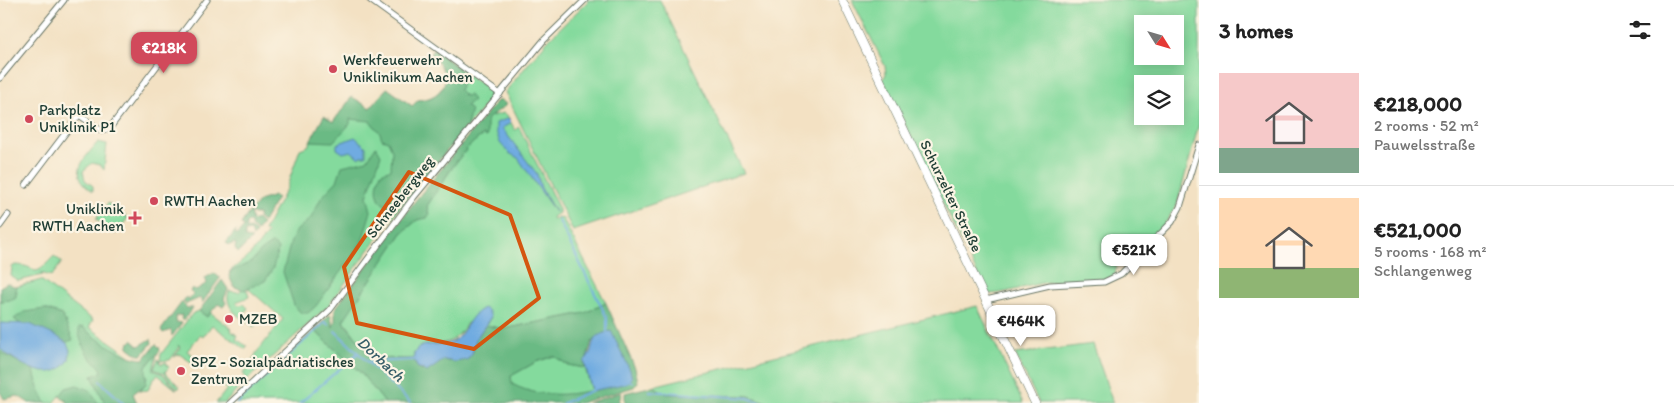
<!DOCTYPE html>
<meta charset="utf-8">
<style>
:root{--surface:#fff;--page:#f6f6f6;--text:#222;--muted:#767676;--line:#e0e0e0;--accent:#d1495b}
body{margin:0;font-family:Itim,sans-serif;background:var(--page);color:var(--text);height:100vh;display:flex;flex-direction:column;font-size:19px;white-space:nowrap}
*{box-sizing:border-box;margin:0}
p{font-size:16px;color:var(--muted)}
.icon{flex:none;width:28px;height:28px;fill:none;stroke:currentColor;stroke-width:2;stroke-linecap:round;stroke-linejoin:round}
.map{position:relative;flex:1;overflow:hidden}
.drawer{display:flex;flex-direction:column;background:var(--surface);width:475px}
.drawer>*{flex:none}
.needle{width:32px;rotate:127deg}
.buttons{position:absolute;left:1134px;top:15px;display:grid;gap:10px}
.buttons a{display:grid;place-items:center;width:50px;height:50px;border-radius:0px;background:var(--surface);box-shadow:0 2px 12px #0003;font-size:25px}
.price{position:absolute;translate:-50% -42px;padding:0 11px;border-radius:10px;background:#fff;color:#222;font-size:16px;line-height:32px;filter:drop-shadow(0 1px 2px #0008)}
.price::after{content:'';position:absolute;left:50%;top:30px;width:15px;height:11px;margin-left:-8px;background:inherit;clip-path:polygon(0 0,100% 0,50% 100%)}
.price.on{background:var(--accent);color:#fff}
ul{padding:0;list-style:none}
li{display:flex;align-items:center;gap:15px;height:125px;padding:0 20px}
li+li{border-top:1px solid var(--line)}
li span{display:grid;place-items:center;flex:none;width:140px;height:100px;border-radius:0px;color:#555}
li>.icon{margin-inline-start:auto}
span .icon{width:60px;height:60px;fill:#fffc;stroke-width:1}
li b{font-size:21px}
h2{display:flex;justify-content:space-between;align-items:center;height:60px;padding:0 20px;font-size:21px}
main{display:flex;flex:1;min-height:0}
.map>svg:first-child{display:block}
.green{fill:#84da9d;stroke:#528c68;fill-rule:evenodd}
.forest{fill:#6bba84;stroke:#457c5c;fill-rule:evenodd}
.water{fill:#70abe1;stroke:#48748a}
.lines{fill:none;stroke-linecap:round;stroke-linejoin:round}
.stream{stroke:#70abe1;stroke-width:2}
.street-casing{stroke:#697666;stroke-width:7}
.secondary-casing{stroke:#697666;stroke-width:9}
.street{stroke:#fff;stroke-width:5}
.secondary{stroke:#fff;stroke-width:8}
.marked{fill:none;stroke:#d45610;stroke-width:4;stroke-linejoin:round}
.poi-dot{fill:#d1495b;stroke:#fcf5e5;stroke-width:2}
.labels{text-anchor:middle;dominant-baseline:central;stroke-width:4.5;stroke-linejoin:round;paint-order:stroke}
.poi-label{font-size:15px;fill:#1f3d34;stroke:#fcf5e5;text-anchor:start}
.street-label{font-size:15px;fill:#1f3d34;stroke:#fcf5e5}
.water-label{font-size:16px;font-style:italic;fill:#375e68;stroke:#fcf5e5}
</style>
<main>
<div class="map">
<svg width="1199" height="403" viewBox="0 0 1199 403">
<rect width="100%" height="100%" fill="#fcf5e5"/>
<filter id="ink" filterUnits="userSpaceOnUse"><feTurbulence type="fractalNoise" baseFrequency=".02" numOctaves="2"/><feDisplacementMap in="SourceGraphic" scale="10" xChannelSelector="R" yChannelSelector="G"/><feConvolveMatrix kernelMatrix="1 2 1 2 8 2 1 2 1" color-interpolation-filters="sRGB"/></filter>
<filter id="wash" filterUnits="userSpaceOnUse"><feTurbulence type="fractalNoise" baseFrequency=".0096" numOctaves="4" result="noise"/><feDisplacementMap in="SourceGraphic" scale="20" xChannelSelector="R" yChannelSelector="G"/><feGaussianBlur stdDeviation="1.12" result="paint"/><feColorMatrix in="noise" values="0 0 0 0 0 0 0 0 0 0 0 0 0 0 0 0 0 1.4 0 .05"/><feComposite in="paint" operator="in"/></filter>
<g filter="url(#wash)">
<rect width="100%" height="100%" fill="#f3e1c3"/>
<g class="green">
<polygon points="589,0 660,0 744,173 573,231 505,92 547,41"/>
<path d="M 852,0 L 1199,0 L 1199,124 L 1177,205 L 1162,228 L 1124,268 L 1123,257 L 1118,256 L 1115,275 C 1095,286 1072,280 1050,282 C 1030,284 1011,293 990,294 L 984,288 L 883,79 L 886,74 L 885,66 ZM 1142,24 L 1175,24 L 1175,56 L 1142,56 ZM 1142,84 L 1175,84 L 1175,116 L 1142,116 Z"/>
<path d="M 433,49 L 487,88 L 491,94 L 490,99 L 398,210 L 329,305 L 247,380 L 243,373 L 247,370 L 257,352 L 283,319 L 229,272 L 250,255 L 268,233 L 264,231 L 286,189 L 300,149 L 308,146 L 324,116 L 333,122 L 352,97 L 370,108 L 387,88 L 412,106 L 418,100 C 431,99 441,94 446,80 L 441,64 L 430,56 Z"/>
<path d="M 503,113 L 507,115 L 515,130 L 519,127 L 559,209 L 559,213 L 552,217 L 553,220 L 558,217 L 563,219 L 606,303 L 585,313 L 503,329 L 486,325 L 491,317 L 467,323 C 448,356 435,334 414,353 L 413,359 L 372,358 L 343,320 L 402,233 L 417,220 L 429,215 L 427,206 C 442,184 461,149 483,135 L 486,137 L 486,124 L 489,117 Z"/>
<path d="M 98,142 L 107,144 L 104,170 L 100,165 L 92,163 L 83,171 L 85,180 L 93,186 L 93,191 C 67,174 84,159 98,142 Z"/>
<polygon points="108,203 128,218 115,234 96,219"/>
<path d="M 54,256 L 62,262 L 52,276 L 40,273 L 43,275 L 18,281 L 11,276 L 12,267 L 15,265 C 42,265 28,283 54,256 Z"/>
<polygon points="41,280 93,320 89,327 146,367 157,354 153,370 163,374 177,390 158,375 154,378 148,390 139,391 146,384 147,375 133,394 137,403 69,403 60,396 54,403 39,403 0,373 0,301 4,301 17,293 16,287"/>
<path d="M 242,289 L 247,290 L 249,297 L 236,302 L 239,305 L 244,304 L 248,308 L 244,314 L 251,319 L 254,315 L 259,320 L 254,327 C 242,318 223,309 229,291 L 239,292 Z"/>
<polygon points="977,306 1023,403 769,403 748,396 667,394 653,386"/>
<polygon points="199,311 207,317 211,313 232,329 231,331 238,336 236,339 247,346 245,349 212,325 203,337 200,335 187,351 203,364 200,368 179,354 174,357 181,348 178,345 179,348 170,360 160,361 161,354 193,313"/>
<polygon points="314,330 361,373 385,403 235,403"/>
<polygon points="1093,344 1113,403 1039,403 1015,354"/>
<path d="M 554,356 L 568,365 L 585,368 L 592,391 C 564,397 536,401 512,384 L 511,376 L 536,362 Z"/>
<polygon points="158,359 161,364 167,362 166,364 169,367 165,372 180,387 178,389 164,373 154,369"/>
<polygon points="237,381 243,384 225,403 216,403 227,389 223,386 226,382 231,385"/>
</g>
<g class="forest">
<path d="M 433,49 L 460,69 L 461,86 L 459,90 L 465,96 L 469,95 L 473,100 L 466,106 L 471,110 L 467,126 L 398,210 C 377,207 373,191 381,173 L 391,169 L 392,150 L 388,141 L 382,139 L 380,133 L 370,121 L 350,119 L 350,124 L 333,142 L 310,141 L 324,116 L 333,122 L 352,97 L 370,108 L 387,88 L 412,106 L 418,100 C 447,99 455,72 430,56 Z"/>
<path d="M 501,100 L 506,104 L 505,106 L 487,119 L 487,137 L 483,135 C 461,149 442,184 427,206 L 429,215 L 427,218 L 417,220 L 402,233 L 343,321 L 372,358 L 413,359 L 417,367 L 422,371 L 444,360 L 455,362 L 472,354 L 476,339 L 486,325 L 503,329 L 585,313 L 606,303 L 635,368 L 638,382 L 634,387 L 580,403 L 385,403 L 361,373 L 314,330 L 329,315 L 331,316 L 333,327 L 335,321 L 335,309 L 415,201 L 497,101 ZM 592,341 L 630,378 L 628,381 C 591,392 547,403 512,384 L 511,376 L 536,362 L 554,356 L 568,365 L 585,368 L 584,361 L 587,358 Z"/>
<polygon points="376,146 381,155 367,196 371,211 362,242 316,306 308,313 301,313 294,305 283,272 291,241 297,230 311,218 321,198 337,181 342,166 367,160"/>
<polygon points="274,196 277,198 263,222 258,218 259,214 253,214 251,211 259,201"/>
<polygon points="250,211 252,221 257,219 262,224 257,231 251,226 251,222 246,223 246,229 250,228 256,233 253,237 251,231 245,232 245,238 252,239 238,253 235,248 236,243 229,245 226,243 236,230 235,234 237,235 244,227 241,224"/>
<polygon points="273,243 278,249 273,268 265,281 244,290 234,287 229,276 230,272 251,262 261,251"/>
<polygon points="214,273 220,278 202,303 200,298 186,304 183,301 186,297 189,299 193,294 190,291 192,288 196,290 207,283 205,278"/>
<polygon points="222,280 228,289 224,299 226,303 223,307 218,304 207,317 199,311"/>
<polygon points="7,283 16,287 16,297 10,300 0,301 0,287"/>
<polygon points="182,302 187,308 193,308 183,321 181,319 182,315 176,316 176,322 182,323 172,336 171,330 163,333 161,330"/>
<polygon points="45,309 62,315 73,340 66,342 19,323 14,319 24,312"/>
<path d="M 83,327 C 94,338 128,360 144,359 L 156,344 L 159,347 L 160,351 L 146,366 L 146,384 L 133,394 L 137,403 L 105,403 L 92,376 L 102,372 C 101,365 94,363 90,357 C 84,350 78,337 79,328 Z"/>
<polygon points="151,339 152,343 142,355 138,355 128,347 128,344 132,340 139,346"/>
<polygon points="0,352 34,370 38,387 46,403 29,403 18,396 4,399 0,392"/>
<polygon points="77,385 90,390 98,403 69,403 60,396 66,388"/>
<polygon points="653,386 667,394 749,396 769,403 625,403 625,393"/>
<polygon points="621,393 619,403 588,403 619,393"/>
</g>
<g class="water">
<polygon points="509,118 511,123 502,128 537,174 541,188 555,212 518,158 509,153 500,143 496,131 496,123"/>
<polygon points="355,137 366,147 366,156 360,156 359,158 351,151 343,153 337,149 337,144"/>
<path d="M 483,308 L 488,310 L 491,317 L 476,339 L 472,354 L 467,360 L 455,362 L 444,360 L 427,372 L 417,367 C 415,362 412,357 415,352 C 422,340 441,347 452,342 C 466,334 468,316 483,308 Z"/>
<path d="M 0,323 L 30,324 L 58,337 L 67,343 L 70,350 L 69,360 C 51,387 19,363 0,349 Z"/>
<path d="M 611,331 L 630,370 L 632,378 L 628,383 L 592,391 L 584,361 C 598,349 584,337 611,331 Z"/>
</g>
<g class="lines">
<g class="stream">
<polyline points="558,219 607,318 607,332"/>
<polyline points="335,331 411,403"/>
<polyline points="368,362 414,360"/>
<polyline points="628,379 633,383"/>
<polyline points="100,381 123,403"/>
<polyline points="649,391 748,398 761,403"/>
<polyline points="237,403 325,322 329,325"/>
<polyline points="300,403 358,353"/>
<polyline points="563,403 593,390"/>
</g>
</g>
</g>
<g filter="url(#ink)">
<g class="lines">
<g class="street-casing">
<g id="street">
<polyline points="370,0 500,94"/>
<polyline points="0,78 64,0"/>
<polyline points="26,185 79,115 102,131 109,129 207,0"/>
<polyline points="0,226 8,215"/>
<polyline points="986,300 1050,285 1104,282 1121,274 1172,222 1180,207 1199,145"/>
<polyline points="230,403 330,310 414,197 544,40 585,0"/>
</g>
</g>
<g class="secondary-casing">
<polyline id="secondary" points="842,0 1035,403"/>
</g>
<use href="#street" class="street"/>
<use href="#secondary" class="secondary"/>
</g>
</g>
<path class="marked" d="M 409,172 L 510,215 L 539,298 L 474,349 L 357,323 L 344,267 Z"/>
<g class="poi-dot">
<circle cx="333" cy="69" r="5"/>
<circle cx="29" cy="119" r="5"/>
<circle cx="154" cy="201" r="5"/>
<path d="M132.5 210.5h5v5h5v5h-5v5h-5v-5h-5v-5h5z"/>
<circle cx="229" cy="319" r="5"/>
<circle cx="181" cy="371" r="5"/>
</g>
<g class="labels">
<g class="poi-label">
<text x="343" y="60">Werkfeuerwehr<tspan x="343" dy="17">Uniklinikum Aachen</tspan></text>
<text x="39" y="110">Parkplatz<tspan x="39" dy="17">Uniklinik P1</tspan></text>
<text x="164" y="201">RWTH Aachen</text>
<text x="124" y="209" text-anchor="end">Uniklinik<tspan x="124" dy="17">RWTH Aachen</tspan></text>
<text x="239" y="319">MZEB</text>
<text x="191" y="362">SPZ - Sozialpädriatisches<tspan x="191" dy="17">Zentrum</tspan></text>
</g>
<g class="street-label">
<text transform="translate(951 196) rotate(64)">Schurzelter Straße</text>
<text transform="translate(400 197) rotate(-52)">Schneebergweg</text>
</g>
<g class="water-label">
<text transform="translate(381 359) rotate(43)">Dorbach</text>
</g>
</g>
</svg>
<div class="buttons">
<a><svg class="needle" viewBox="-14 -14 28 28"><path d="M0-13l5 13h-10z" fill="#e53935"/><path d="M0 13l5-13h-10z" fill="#767676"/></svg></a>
<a><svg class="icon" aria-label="layers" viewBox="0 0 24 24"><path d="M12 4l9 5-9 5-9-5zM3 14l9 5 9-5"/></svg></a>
</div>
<b class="price on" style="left:164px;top:74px">€218K</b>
<b class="price" style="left:1134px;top:276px">€521K</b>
<b class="price" style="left:1021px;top:347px">€464K</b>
</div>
<section class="drawer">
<h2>3 homes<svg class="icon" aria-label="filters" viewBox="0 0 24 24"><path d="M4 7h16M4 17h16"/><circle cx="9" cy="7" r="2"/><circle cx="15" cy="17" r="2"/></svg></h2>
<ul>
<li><span style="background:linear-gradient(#f6c9c9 75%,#7fa58c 0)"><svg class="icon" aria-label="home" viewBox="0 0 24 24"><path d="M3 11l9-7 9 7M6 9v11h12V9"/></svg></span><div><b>€218,000</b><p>2 rooms · 52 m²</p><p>Pauwelsstraße</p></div></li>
<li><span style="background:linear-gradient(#ffd9b3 70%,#8fb573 0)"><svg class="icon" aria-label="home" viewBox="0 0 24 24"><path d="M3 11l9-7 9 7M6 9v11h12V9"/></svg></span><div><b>€521,000</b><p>5 rooms · 168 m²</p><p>Schlangenweg</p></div></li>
</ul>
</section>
</main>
